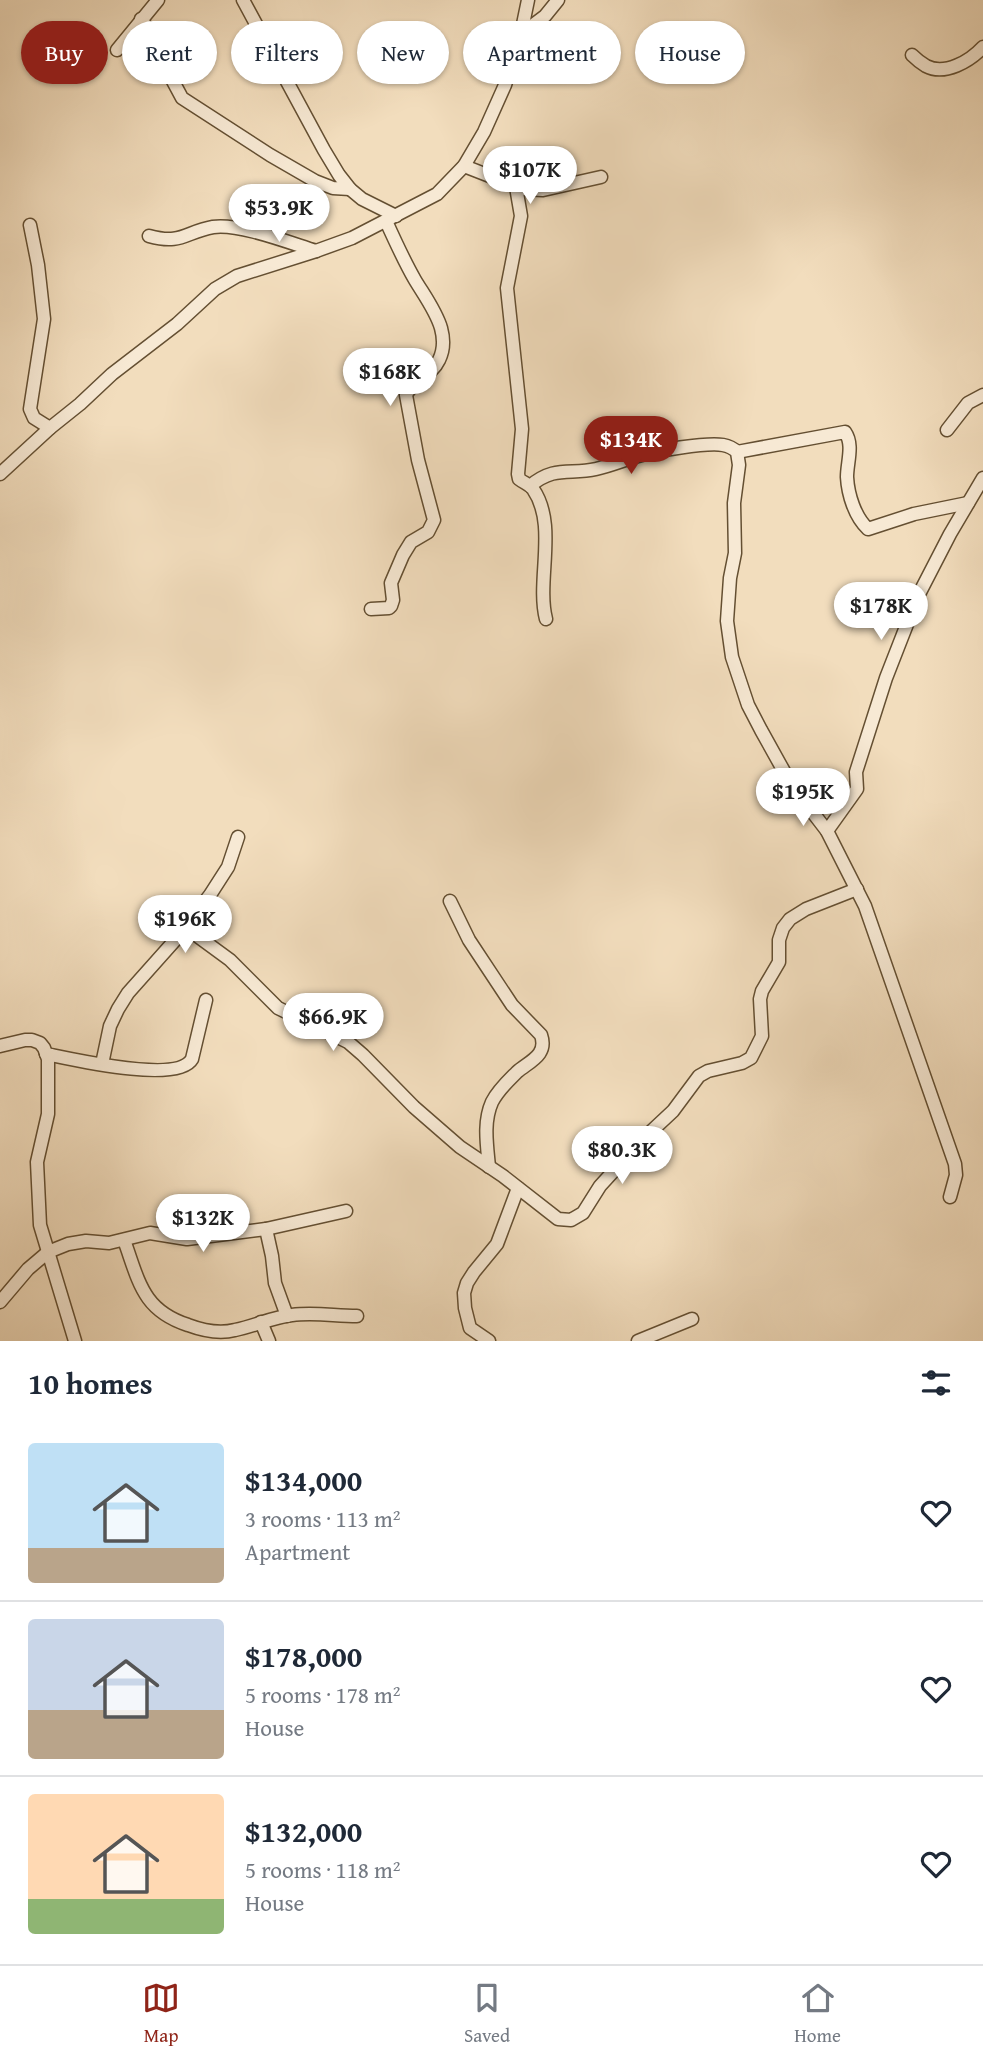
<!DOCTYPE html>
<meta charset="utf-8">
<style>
:root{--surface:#fff;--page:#f2f2f3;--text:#1f2937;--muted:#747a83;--line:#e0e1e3;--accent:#8f2418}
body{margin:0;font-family:"Gentium Book Plus",serif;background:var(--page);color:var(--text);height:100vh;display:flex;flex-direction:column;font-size:26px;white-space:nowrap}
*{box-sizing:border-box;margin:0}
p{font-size:23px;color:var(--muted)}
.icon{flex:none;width:38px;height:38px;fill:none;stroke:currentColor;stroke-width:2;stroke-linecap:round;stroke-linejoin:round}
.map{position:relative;height:1341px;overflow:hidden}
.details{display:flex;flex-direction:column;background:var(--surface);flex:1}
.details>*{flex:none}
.banner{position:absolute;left:21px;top:21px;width:942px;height:63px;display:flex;gap:14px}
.price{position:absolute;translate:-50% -60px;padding:0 16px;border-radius:24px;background:#fff;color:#222;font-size:23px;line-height:46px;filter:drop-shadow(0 2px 4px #0008)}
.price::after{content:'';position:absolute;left:50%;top:42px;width:21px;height:16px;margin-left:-10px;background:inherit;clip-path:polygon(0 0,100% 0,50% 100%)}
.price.active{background:var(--accent);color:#fff}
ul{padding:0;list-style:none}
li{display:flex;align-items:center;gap:21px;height:175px;padding:0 28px}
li+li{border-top:2px solid var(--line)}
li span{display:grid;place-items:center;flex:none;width:196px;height:140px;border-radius:7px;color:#555}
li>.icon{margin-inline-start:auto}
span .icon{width:84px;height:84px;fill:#fffc;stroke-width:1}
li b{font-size:30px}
h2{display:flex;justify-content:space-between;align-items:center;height:84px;padding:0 28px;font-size:30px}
.tag{padding:0 24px;border-radius:32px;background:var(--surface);box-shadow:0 2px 5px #0004;font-size:24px;line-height:63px}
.tag.active{background:var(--accent);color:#fff}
.tabs{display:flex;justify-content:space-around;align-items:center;height:98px;border-top:2px solid var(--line);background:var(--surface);font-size:19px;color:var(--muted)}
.tabs a{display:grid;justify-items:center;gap:4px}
.tabs .active{color:var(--accent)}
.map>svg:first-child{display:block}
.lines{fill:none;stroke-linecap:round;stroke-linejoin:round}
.minor-casing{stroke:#644f32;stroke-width:15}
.minor{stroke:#f7e9d4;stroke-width:12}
</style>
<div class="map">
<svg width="983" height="1341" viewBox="0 0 983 1341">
<rect width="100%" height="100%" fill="#f2ddbd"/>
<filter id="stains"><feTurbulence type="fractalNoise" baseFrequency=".00286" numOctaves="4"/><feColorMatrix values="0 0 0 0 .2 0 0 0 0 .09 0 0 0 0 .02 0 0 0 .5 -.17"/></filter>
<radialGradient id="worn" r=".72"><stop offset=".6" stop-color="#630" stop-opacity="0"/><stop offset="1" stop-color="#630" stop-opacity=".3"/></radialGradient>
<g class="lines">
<g class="minor-casing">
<g id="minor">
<polyline points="243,0 324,150 339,175 350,189 362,199 396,216"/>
<polyline points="141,19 164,52 167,70 182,98 270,155 315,181 333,188 350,189"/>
<polyline points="521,34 545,16 558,0"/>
<polyline points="117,50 158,0"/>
<path d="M 912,55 C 916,59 921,63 926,66 C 945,76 970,61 983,47"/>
<polyline points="464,166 523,189 543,190 601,177"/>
<path d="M 516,187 L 521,216 L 507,288 L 522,429 L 518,474 L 519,479 C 524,483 529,484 533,489 C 558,525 536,580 546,619"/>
<polyline points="30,225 38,265 44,319 30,409 34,418 50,428"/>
<path d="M 149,236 C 182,245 185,232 213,227 C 239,223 290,243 316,251"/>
<polyline points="947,430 968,403 983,395"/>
<path d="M 737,452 L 845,432 C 854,445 847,462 847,477 C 848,495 855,517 868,529 L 914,514 L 968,503"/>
<polyline points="0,474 50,428 80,404 112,374 177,324 215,289 237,276 316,251 352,238 437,194 464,166 484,132 505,85 521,34 528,0"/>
<path d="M 530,486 C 555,465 570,475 596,469 C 610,466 624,460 638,456 C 654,451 707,442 723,445 C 729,446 733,448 737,452 L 739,465 L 734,503 L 735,553 L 730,578 L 727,621 L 732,657 L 748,705 L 761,730 L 791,784 L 827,831 L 865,906 L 955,1164 L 956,1175 L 950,1197"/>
<path d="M 371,609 L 389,608 L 391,606 L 393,600 L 391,583 L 403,555 L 411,542 L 428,532 L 434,520 L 418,460 L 406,395 C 412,381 431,377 439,360 C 444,350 444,339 441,328 C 436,311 424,295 415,280 C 404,261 395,241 386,221"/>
<polyline points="827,831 857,789 856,772 886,678 918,596 950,534 983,478"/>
<path d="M 450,901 L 469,940 L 512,1005 L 541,1035 C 548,1055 530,1061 517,1072 C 508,1081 498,1090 492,1102 C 483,1122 487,1145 489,1167"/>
<polyline points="185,927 230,960 278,1008 348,1042 363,1055 414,1107 460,1147 503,1176 558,1219 571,1220 583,1213 600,1186 642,1140 673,1111 699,1076 708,1071 742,1063 751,1058 762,1036 760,999 762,991 779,962 779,940 783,928 790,919 806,909 857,889"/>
<polyline points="0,1046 25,1040 32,1040 40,1043 44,1048 48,1059 48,1114 37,1162 40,1225 75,1341"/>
<path d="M 46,1054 C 71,1059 178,1084 192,1059 L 206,1000"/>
<polyline points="102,1064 110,1026 118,1009 128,993 177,938 210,895 228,867 238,837"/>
<polyline points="266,1229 272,1256 275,1283 287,1316"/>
<path d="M 124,1240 C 139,1281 142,1310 188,1325 C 204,1331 219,1334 235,1330 C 255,1326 273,1317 292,1315 C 314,1312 335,1316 357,1316"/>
<polyline points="0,1302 28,1269 48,1252 68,1244 86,1241 109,1243 150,1233 187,1239 266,1229 346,1211"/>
<polyline points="261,1322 269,1341"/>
<polyline points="489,1341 470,1328 465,1308 464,1293 467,1283 474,1272 497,1244 518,1188"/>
<polyline points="638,1341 692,1319"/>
</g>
</g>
<use href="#minor" class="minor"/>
</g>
<rect width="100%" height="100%" filter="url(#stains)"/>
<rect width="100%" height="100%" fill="url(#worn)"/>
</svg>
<b class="price" style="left:530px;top:206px">$107K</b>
<b class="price" style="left:279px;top:244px">$53.9K</b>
<b class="price" style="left:390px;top:408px">$168K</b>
<b class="price active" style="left:631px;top:476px">$134K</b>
<b class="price" style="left:881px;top:642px">$178K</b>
<b class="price" style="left:803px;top:828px">$195K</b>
<b class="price" style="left:185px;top:955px">$196K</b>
<b class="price" style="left:333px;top:1053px">$66.9K</b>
<b class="price" style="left:622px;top:1186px">$80.3K</b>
<b class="price" style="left:203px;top:1254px">$132K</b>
<div class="banner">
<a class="tag active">Buy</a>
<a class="tag">Rent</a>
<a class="tag">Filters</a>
<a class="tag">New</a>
<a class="tag">Apartment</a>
<a class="tag">House</a>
</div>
</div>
<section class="details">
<h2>10 homes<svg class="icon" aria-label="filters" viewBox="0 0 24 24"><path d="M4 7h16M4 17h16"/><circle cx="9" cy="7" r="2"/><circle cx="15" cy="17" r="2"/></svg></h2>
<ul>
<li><span style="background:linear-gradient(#bfe0f5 75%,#b9a48a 0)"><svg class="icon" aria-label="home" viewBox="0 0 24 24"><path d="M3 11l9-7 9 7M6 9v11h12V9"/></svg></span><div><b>$134,000</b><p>3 rooms · 113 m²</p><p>Apartment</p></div><svg class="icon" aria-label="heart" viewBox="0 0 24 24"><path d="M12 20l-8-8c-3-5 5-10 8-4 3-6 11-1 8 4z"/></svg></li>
<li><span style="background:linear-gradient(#c9d6e8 65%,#b9a48a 0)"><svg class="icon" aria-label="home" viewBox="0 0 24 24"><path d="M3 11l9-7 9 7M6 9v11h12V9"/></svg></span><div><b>$178,000</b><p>5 rooms · 178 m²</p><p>House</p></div><svg class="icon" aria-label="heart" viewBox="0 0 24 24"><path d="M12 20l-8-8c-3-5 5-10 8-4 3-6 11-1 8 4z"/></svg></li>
<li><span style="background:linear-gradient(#ffd9b3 75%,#8fb573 0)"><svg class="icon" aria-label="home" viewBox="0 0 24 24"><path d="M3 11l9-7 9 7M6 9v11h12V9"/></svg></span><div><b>$132,000</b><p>5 rooms · 118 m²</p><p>House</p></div><svg class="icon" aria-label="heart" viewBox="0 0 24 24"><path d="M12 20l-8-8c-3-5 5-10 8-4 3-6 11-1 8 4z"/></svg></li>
</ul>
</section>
<nav class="tabs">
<a class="active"><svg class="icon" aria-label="map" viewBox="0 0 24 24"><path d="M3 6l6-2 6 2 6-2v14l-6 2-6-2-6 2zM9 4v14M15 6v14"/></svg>Map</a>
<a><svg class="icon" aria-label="saved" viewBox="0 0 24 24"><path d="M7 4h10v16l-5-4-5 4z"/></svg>Saved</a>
<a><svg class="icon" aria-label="home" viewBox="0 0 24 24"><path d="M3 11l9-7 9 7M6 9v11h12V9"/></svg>Home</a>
</nav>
